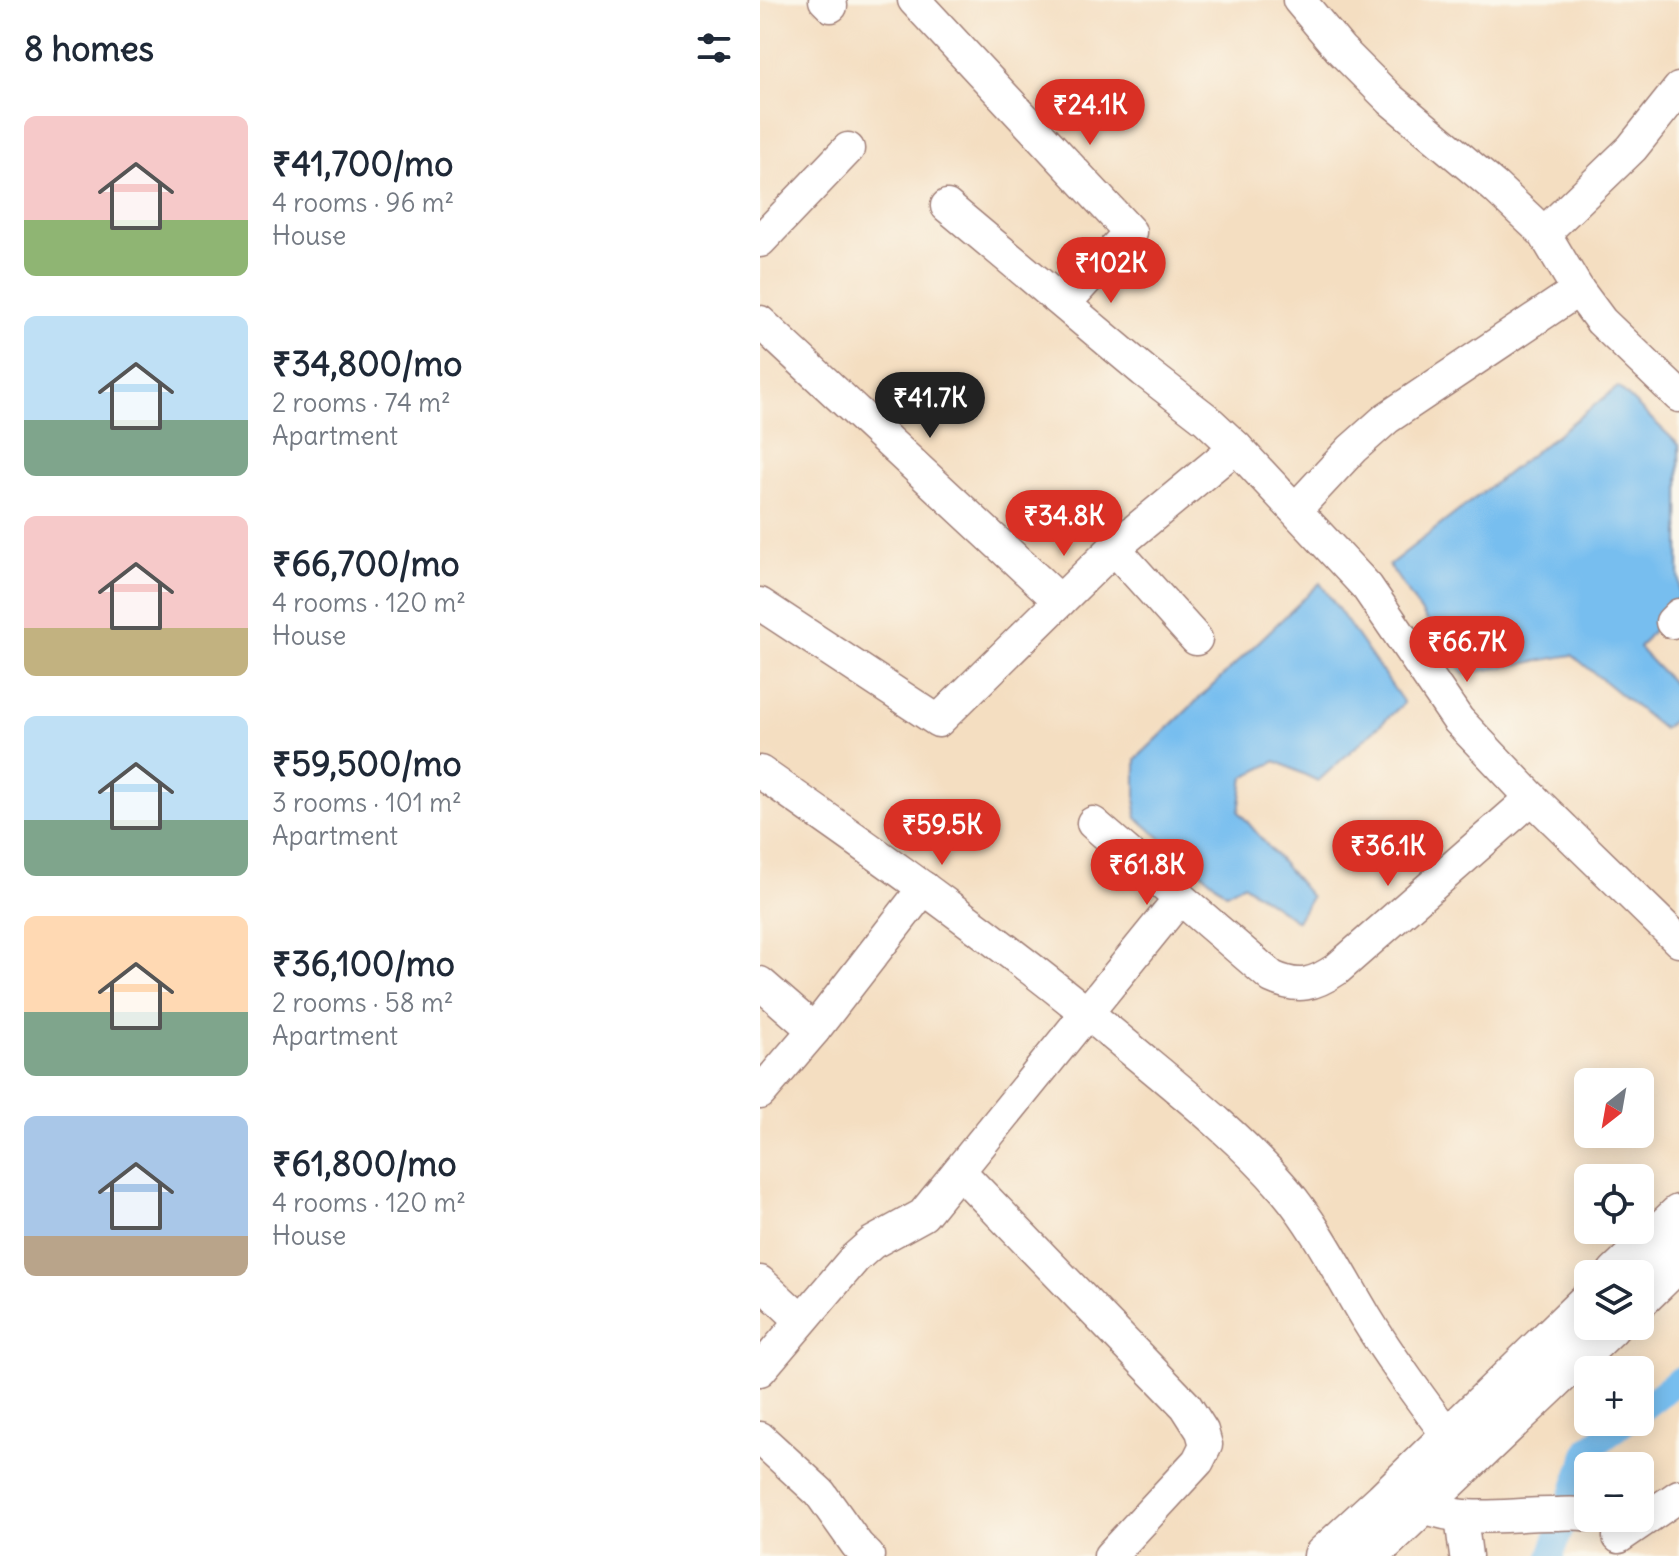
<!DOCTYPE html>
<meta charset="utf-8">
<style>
:root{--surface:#fff;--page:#f6f6f7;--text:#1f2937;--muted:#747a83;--accent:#d93025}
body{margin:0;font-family:Delius,sans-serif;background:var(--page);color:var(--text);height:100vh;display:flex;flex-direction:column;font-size:30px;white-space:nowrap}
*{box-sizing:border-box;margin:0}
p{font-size:26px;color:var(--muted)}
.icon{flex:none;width:44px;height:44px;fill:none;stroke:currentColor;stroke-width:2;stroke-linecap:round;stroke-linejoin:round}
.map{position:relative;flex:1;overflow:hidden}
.drawer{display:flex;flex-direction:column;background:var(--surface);width:760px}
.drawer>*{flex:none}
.needle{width:52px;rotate:211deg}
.fabs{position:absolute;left:814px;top:1068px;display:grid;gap:16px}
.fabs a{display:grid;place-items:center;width:80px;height:80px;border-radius:12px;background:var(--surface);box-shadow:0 4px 20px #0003;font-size:40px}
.price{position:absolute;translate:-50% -68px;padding:0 18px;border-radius:28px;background:var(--accent);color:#fff;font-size:26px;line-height:52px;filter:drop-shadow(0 2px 4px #0008)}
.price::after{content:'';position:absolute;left:50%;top:48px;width:24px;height:18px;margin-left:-12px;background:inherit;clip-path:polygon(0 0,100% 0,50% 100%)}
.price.active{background:#222;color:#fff}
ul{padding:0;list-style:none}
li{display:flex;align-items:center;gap:24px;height:200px;padding:0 24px}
li span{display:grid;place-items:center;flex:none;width:224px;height:160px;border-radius:12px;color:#555}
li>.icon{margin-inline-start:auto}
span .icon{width:96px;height:96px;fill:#fffc;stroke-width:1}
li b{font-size:34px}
h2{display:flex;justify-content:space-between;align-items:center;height:96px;padding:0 24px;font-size:34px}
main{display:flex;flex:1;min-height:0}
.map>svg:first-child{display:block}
.water{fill:#77beef;stroke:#606e8d;stroke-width:2}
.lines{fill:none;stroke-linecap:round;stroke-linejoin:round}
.canal{stroke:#77beef;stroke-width:26}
.minor-casing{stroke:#9f7e76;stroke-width:35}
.major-casing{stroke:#9f7e76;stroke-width:43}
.minor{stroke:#fff;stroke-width:32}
.major{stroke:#fff;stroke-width:40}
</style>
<main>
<section class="drawer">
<h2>8 homes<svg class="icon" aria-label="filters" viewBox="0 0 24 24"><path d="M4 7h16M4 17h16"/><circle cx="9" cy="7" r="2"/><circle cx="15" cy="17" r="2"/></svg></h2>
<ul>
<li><span style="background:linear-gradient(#f6c9c9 65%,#8fb573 0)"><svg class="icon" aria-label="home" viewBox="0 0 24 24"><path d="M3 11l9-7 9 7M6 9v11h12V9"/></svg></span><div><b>₹41,700/mo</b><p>4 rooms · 96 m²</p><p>House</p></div></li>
<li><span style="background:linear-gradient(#bfe0f5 65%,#7fa58c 0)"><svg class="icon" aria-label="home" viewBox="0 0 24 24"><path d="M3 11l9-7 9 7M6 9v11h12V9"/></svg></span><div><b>₹34,800/mo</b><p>2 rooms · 74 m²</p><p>Apartment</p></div></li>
<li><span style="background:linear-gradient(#f6c9c9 70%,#c2b280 0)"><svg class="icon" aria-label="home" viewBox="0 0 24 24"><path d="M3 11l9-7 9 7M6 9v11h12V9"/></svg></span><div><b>₹66,700/mo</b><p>4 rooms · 120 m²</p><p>House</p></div></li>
<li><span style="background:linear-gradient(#bfe0f5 65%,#7fa58c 0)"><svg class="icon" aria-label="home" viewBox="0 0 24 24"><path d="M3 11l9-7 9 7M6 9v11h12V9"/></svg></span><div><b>₹59,500/mo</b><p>3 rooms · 101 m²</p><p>Apartment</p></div></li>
<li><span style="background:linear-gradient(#ffd9b3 60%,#7fa58c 0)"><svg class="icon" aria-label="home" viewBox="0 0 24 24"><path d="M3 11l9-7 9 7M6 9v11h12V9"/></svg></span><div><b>₹36,100/mo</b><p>2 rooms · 58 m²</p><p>Apartment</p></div></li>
<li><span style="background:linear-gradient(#a9c7e8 75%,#b9a48a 0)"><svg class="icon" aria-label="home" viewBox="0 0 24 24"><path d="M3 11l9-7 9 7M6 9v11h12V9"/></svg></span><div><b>₹61,800/mo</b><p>4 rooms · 120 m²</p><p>House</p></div></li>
</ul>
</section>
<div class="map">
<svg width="919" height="1556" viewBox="0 0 919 1556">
<rect width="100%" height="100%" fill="#fbf7ec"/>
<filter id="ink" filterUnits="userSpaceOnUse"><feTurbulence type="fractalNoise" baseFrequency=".0125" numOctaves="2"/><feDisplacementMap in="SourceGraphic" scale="16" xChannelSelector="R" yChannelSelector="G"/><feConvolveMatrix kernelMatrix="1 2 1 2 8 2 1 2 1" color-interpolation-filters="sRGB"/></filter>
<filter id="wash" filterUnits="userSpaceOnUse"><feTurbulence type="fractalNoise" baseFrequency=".006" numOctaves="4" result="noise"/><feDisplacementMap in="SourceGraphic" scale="32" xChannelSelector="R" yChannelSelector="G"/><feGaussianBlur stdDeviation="1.8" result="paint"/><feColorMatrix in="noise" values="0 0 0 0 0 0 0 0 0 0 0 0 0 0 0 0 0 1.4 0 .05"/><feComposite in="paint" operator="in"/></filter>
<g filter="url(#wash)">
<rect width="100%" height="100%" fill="#f4dec1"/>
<g class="water">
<polygon points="858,387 919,445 919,598 879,648 919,690 919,715 903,729 812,655 704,674 629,565"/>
<polygon points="560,583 644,703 558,781 516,761 484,777 479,812 551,897 537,921 483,884 466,893 376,817 376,759"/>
</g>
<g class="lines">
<g class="canal">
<polyline points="880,1410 919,1380"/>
<polyline points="791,1556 829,1449 865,1422"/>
</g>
</g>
</g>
<g filter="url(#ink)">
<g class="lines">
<g class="minor-casing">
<g id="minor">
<polyline points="65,0 71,6"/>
<polyline points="154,0 370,232 305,303"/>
<polyline points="539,0 580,49 631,100 735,187 784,233 818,290 841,321 919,396"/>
<polyline points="187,206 384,371 446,419 476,447 607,587 698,720 772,798 919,941"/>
<polyline points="784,233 872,148 919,89"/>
<polyline points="0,241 88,149"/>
<polyline points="0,322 300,601"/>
<polyline points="536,509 592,449 627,418 818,290"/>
<polyline points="354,548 436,639"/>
<polyline points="0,604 178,721 354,548 476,447"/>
<polyline points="912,622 919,615"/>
<path d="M 0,772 C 128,861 254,951 373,1051 C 426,1095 480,1138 525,1190 C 557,1228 580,1275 606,1318 C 631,1359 660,1398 689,1437"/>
<path d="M 333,823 L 512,977 C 538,989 554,985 577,969 L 772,798"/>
<polyline points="0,983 54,1030"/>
<polyline points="0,1093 54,1030 164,888"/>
<polyline points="199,1171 426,1406 442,1431 446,1445 438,1461 350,1556"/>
<polyline points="0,1282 41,1320"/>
<polyline points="0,1370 95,1258 112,1243 163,1215 420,898"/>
<polyline points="0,1438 60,1493 97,1545 108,1556"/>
<path d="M 644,1496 C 692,1527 737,1514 791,1514 C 803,1514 817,1512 828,1515"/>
<polyline points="701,1517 706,1556"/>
<polyline points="859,1537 919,1496"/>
</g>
</g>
<g class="major-casing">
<g id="major">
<polyline points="857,1274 919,1215"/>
<polyline points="880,1298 919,1260"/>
<polyline points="564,1556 624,1501 828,1302"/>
<polyline points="608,1556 850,1326"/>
</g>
</g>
<use href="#minor" class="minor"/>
<use href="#major" class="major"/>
</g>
</g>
</svg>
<div class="fabs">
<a><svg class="needle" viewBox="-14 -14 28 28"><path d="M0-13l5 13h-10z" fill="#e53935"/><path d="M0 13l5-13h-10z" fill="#747a83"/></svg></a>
<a><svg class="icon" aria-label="locate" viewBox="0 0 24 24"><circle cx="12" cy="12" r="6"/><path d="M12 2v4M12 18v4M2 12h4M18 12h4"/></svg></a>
<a><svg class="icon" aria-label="layers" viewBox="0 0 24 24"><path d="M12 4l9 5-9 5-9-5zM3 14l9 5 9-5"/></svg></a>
<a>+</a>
<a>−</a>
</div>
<b class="price" style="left:330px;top:147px">₹24.1K</b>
<b class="price" style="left:351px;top:305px">₹102K</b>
<b class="price active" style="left:170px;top:440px">₹41.7K</b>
<b class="price" style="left:304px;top:558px">₹34.8K</b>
<b class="price" style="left:707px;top:684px">₹66.7K</b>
<b class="price" style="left:182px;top:867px">₹59.5K</b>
<b class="price" style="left:628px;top:888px">₹36.1K</b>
<b class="price" style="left:387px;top:907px">₹61.8K</b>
</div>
</main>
